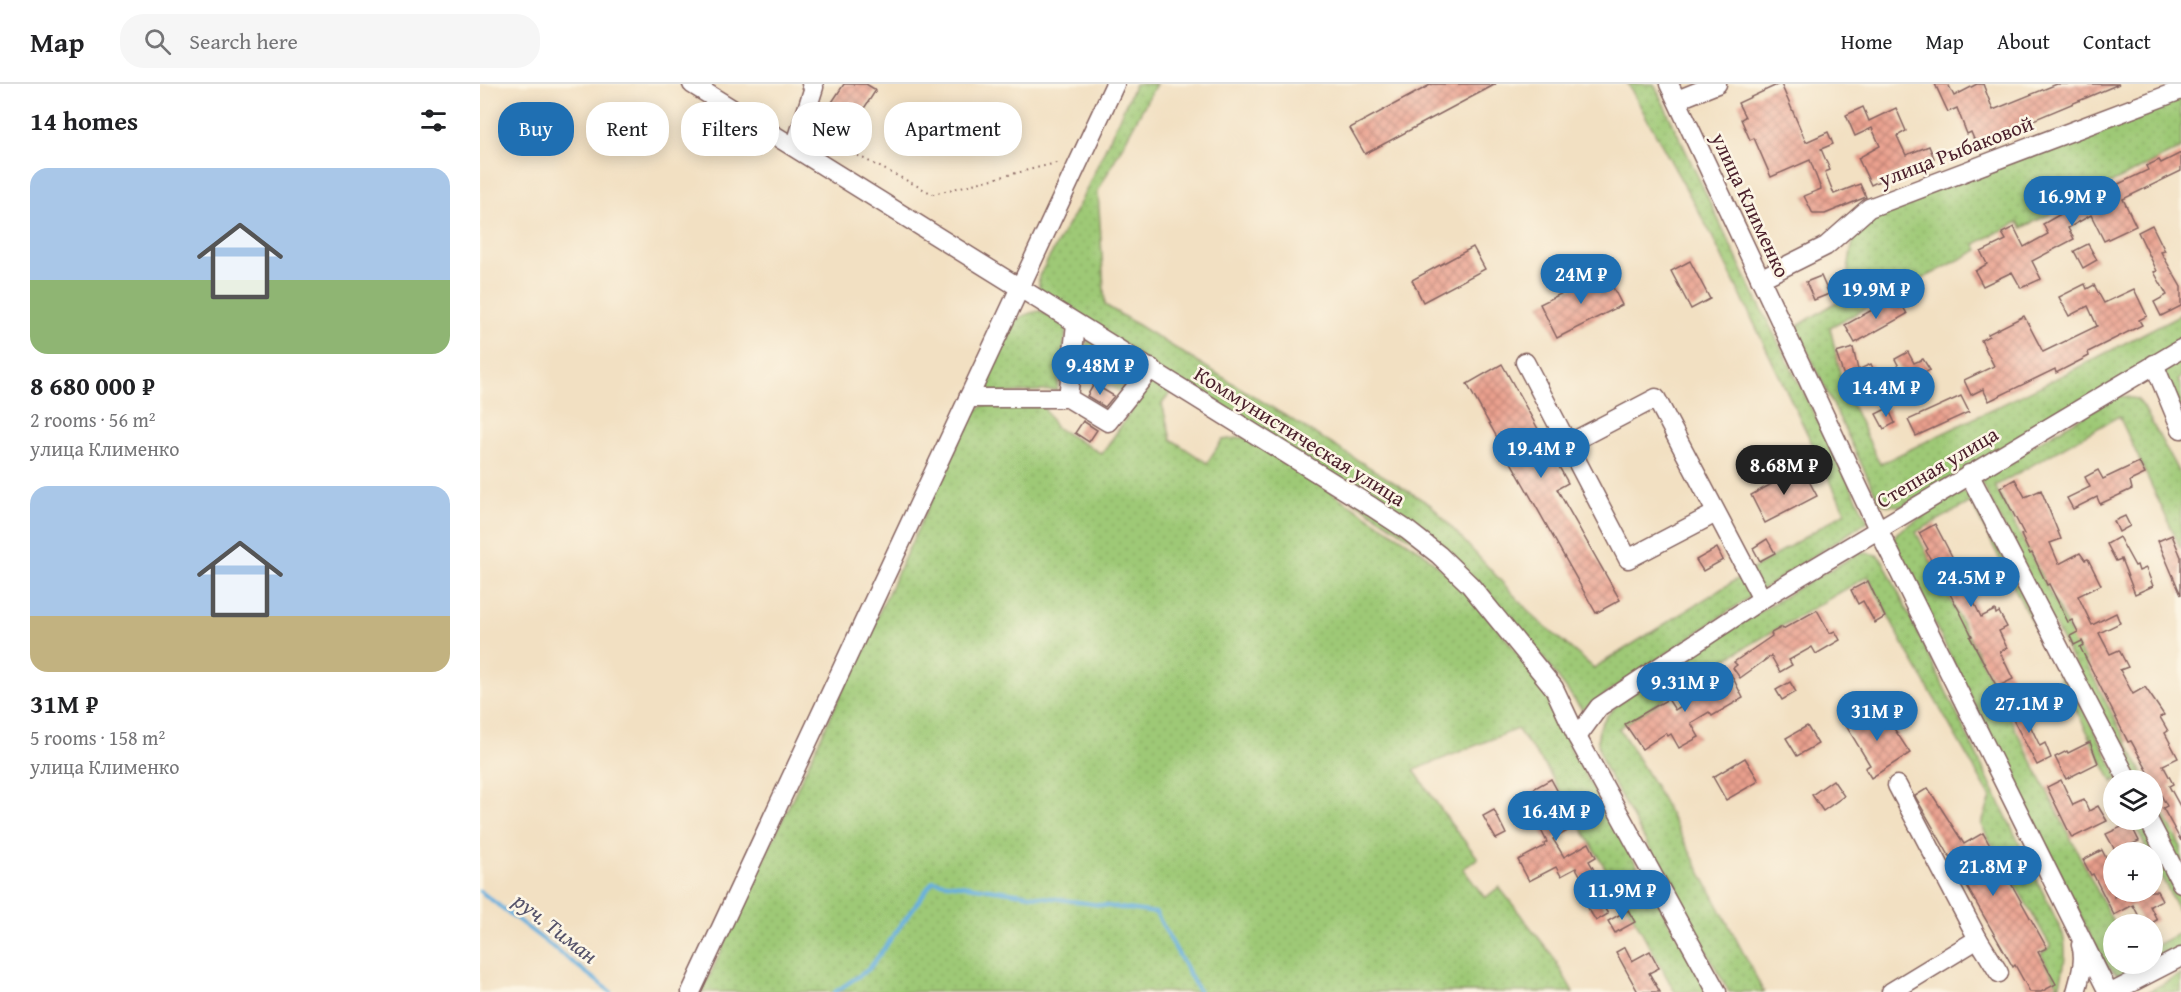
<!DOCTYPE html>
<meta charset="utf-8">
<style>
:root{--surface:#fff;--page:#f6f6f6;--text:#202124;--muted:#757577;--line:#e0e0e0;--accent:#1f6fb2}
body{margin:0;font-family:"Gentium Book Plus",serif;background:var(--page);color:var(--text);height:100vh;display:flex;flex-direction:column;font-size:22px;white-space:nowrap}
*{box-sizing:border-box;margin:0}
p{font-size:20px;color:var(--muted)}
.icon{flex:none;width:33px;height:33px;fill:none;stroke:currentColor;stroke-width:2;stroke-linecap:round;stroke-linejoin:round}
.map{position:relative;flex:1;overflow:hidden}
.sheet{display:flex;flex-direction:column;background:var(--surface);width:480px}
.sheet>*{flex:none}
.top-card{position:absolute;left:18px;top:18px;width:570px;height:54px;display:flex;gap:12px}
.fabs{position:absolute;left:1623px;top:686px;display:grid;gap:12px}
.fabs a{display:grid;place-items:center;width:60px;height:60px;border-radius:50%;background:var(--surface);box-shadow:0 3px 15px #0003;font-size:30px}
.price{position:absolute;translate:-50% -51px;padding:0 14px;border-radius:21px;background:var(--accent);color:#fff;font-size:20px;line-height:39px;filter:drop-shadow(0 2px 3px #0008)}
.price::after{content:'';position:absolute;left:50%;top:36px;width:18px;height:14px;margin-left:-9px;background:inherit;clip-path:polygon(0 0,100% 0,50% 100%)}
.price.selected{background:#222;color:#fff}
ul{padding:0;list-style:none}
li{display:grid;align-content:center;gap:12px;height:318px;padding:0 30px}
li span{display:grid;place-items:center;height:186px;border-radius:18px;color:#555}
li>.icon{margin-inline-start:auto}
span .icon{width:108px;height:108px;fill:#fffc;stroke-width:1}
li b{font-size:26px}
h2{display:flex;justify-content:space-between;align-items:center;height:72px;padding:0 30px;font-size:26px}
.chip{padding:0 21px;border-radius:24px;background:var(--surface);box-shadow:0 3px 15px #0003;font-size:21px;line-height:54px}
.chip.selected{background:var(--accent);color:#fff}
header{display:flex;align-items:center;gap:36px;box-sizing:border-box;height:84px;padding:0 30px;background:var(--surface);border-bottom:2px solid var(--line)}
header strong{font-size:28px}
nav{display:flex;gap:33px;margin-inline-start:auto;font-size:21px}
.search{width:420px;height:54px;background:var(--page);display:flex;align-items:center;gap:15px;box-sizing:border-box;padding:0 21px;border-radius:24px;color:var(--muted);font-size:22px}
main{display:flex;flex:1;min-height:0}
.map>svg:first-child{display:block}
.grass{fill:url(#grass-dots);stroke:#747450;stroke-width:1.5}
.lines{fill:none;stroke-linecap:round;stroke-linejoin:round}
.stream{stroke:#67b0df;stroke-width:4}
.building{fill:url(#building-cross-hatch)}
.minor-casing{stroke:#856360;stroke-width:21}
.path{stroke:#856360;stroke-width:2;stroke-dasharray:1.5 4.5;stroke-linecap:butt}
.minor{stroke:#fff;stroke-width:18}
.labels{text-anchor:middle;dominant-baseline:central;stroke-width:5;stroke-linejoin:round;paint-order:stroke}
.street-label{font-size:21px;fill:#4a1f2b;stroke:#fcf5e5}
.water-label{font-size:22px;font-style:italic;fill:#54526a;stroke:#fcf5e5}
</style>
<header>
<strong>Map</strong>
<div class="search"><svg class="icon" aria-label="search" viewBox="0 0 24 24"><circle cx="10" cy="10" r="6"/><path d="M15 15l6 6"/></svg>Search here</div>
<nav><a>Home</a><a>Map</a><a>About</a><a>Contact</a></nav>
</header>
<main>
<section class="sheet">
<h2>14 homes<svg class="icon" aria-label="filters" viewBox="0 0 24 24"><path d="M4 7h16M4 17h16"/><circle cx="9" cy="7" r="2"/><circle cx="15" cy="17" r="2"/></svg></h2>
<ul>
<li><span style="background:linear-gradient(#a9c7e8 60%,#8fb573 0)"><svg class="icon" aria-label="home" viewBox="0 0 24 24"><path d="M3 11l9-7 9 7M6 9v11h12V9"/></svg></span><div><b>8 680 000 ₽</b><p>2 rooms · 56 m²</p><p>улица Клименко</p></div></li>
<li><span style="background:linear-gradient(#a9c7e8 70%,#c2b280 0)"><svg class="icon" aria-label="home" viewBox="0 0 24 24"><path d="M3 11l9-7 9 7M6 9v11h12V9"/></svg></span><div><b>31M ₽</b><p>5 rooms · 158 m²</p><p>улица Клименко</p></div></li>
</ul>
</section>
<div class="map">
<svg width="1701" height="908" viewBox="0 0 1701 908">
<defs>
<pattern id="grass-dots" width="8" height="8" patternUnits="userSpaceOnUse" patternTransform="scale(1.5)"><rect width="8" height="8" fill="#9ec976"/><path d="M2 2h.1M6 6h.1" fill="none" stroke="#8aac66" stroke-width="1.8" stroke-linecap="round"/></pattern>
<pattern id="building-cross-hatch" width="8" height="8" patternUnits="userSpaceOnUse" patternTransform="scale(1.5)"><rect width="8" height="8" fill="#eaa08e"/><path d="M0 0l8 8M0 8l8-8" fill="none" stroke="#c08274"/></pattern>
</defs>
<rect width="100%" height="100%" fill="#fcf5e5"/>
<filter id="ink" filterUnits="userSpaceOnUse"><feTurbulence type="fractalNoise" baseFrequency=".0167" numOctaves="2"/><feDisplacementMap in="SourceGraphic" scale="12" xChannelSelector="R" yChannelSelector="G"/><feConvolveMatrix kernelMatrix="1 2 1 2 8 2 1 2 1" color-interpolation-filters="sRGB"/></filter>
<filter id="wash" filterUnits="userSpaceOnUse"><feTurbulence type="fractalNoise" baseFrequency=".008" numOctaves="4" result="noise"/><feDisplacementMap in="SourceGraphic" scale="24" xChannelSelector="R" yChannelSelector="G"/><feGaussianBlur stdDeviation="1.35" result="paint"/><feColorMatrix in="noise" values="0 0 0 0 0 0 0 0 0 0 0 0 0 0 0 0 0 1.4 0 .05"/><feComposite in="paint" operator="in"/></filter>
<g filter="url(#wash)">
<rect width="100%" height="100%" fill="#f2e0c2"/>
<g class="grass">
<polygon points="655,0 676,0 618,107 625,221 951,421 1054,533 1114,584 1365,428 1231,150 1148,0 1174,0 1267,196 1388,437 1267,515 1102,626 1055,563 1000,500 564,213 559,204 559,192 601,117"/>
<path d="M 1701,11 L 1701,64 L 1542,144 L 1538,138 L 1495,160 L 1498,166 L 1350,243 L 1363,302 L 1400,380 L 1591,287 L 1701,230 L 1701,261 L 1423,422 L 1406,421 L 1399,417 L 1316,243 L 1368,211 C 1366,191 1370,151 1385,137 C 1391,131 1400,128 1406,124 Z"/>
<path d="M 560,227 L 587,242 L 577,306 L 501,310 L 529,243 C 539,233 546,229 560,227 Z"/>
<path d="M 610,254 L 657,284 L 640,308 C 619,294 590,283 610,254 Z"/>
<polygon points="1701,276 1701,294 1698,296 1701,303 1701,360 1671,293"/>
<polygon points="672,296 690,309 682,320 691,355 727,379 742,356 766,353 940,466 968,491 1022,549 1070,611 1090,664 1229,908 1195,908 1148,823 1066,683 1037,645 934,686 971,740 998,774 983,785 1005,814 1019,803 1072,871 1093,908 222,908 492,329 506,320 563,322 575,343 622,370"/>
<polygon points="1641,312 1657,315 1663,322 1701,393 1701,465 1639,332 1515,402 1666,696 1654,696 1501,398 1501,392 1634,314"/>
<path d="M 1483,408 L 1491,411 L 1640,696 L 1634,696 L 1633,699 L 1491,418 L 1436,448 L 1634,840 L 1634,879 L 1672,879 L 1673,863 L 1701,848 L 1701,863 C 1688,870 1662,888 1650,891 C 1637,894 1628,884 1622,875 L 1414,459 L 1414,453 L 1418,448 L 1475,411 Z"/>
<path d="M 1381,468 L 1397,471 L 1403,477 L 1583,850 C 1588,871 1583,888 1578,908 L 1565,908 L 1578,901 L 1561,870 L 1571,863 L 1501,741 L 1511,714 L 1422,558 L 1388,492 L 1249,573 L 1139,644 L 1175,702 L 1284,908 L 1249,908 L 1125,684 C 1119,668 1113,651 1124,636 C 1137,616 1162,604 1181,591 C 1246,547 1313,506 1381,468 Z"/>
<polygon points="1672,708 1701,763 1701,786 1673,731"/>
<polygon points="1652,735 1660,735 1701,814 1701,832 1673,776 1672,768 1668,768"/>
<polygon points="1701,890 1701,908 1668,908"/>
</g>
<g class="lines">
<g class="stream">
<polyline points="0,807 131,908"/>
<polyline points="355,908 389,885 453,797 676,829 719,908"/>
</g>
</g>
<g id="blocks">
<g class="building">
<polygon points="364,0 386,0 396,6 381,29 367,21 353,42 341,35"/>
<polygon points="952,0 1016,0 885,70 870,44"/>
<polygon points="1299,0 1301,0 1326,58 1348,48 1353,60 1341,65 1350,86 1345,88 1354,110 1380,100 1386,113 1345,130 1333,130 1324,112 1341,105 1330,76 1291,93 1274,54 1270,56 1261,35 1265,33 1258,19"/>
<polygon points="1455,0 1468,0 1474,12 1497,0 1503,0 1513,26 1577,0 1639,0 1496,60 1491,48 1487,50 1477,24 1468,28"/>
<polygon points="1383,23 1389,37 1416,24 1426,47 1417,52 1426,71 1449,62 1454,74 1434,82 1434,80 1391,101 1378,74 1400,62 1392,44 1375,52 1366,31"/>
<polygon points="1701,69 1701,87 1643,115 1656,142 1624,157 1611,131 1588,144 1594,155 1552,177 1561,195 1541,204 1532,188 1503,202 1495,187 1507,180 1501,168 1526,156 1522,149 1534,143 1544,163 1568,150 1563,140 1605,116 1668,86 1666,82 1679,76 1681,79"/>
<polygon points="1672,141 1685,167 1681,168 1701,203 1701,222 1681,232 1674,218 1687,211 1674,188 1677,187 1658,148"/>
<polygon points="1608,160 1617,176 1603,184 1594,167"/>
<polygon points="993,163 1005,185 943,218 932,196"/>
<polygon points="1210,177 1230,215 1211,225 1191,187"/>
<polygon points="1125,188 1142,221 1077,254 1060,220"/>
<polygon points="1341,192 1349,210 1334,216 1326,198"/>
<polygon points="1605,200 1607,205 1614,201 1624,219 1654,205 1667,232 1659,236 1662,241 1608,268 1609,272 1576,289 1575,285 1509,317 1503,305 1491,311 1484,296 1514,282 1501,256 1509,252 1508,250 1544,232 1563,268 1617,242 1608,222 1589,232 1579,213"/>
<polygon points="1417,212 1427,230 1375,259 1365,241"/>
<polygon points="1373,264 1378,286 1391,280 1402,304 1376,317 1371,306 1369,307 1356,269"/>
<polygon points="1428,268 1434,279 1443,275 1450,286 1439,292 1443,302 1432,307 1415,275"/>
<polygon points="1022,280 1088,399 1077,405 1140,516 1116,529 987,300"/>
<polygon points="614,300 634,312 625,323 607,312"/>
<polygon points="1481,312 1489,328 1436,352 1428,336"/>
<polygon points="1408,324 1415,339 1404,345 1396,330"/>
<polygon points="603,337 617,346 609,358 595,349"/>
<polygon points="1659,378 1665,390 1650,397 1652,405 1620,420 1617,413 1593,425 1587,414 1610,403 1605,393 1618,386 1623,395"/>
<polygon points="1322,384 1337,412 1285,439 1271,411"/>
<polygon points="1535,395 1545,413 1561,406 1581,455 1570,459 1579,480 1600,469 1605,476 1608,475 1621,501 1598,512 1612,541 1636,529 1640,539 1619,549 1630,570 1639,566 1648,583 1640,586 1653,610 1665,603 1684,631 1680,633 1688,647 1685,649 1698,674 1683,681 1693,700 1689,702 1701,724 1701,757 1683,724 1687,722 1651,657 1648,658 1618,598 1600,563 1604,561 1602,557 1594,561 1590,552 1598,548 1592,536 1588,538 1569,500 1567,501 1552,469 1550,470 1541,451 1544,450 1520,404"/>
<polygon points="1645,432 1650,442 1639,448 1634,437"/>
<polygon points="1455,440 1477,482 1470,486 1481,508 1513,492 1518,501 1492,514 1501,533 1515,526 1516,530 1519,528 1527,543 1519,547 1527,564 1520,568 1533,595 1517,603 1490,553 1492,552 1480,528 1446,467 1448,465 1439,449"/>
<polygon points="1692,451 1701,473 1701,511 1678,457"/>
<polygon points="1639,453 1655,482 1657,481 1659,487 1666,484 1673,502 1655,510 1641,475 1636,477 1627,460"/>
<polygon points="1287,455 1295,469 1280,477 1273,464"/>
<polygon points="1237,464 1243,476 1223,487 1216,476"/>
<polygon points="1388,497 1405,533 1395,539 1383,517 1378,520 1371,506"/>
<polygon points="1337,526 1350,549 1355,547 1360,556 1336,570 1332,563 1309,576 1312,581 1300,588 1291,572 1260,594 1253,584 1257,581 1254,578 1292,552 1291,549 1302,543 1303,545"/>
<polygon points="1251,590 1263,614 1232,632 1229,628 1211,639 1219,653 1199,664 1191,650 1188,652 1186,649 1162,665 1145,640 1188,615 1195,626 1214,614 1208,604 1227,592 1232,600"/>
<polygon points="1310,598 1316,608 1302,616 1296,606"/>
<polygon points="1545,619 1553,636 1549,639 1560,662 1565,659 1571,674 1557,681 1529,628"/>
<polygon points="1402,626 1430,669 1391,694 1385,684 1390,681 1362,635 1372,629 1379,640"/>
<polygon points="1327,642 1338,660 1317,672 1306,654"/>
<polygon points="1610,658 1618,679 1586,695 1575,673 1587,667 1588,669"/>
<polygon points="1265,674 1279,697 1246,716 1233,693"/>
<polygon points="1071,695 1078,708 1065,715 1076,736 1091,728 1098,741 1073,755 1084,773 1109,759 1116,773 1109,777 1118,793 1105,800 1096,784 1081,792 1076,783 1049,797 1038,776 1065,762 1064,760 1067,758 1061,746 1066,742 1046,709"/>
<polygon points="1353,696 1364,712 1343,727 1332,711"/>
<polygon points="1581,696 1593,721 1604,716 1609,727 1618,722 1627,737 1592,754 1567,703"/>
<polygon points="1448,704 1484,760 1503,749 1567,864 1558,868 1576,900 1561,908 1550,908 1535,881 1533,883 1435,712"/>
<polygon points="1014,726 1026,750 1016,755 1003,732"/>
<polygon points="1650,739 1659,757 1636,768 1626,750"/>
<polygon points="1622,766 1630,782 1627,783 1634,796 1634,813 1645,807 1677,807 1682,816 1670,822 1677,836 1670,840 1663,840 1653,821 1634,831 1613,790 1611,791 1603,776"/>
<polygon points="1126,792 1134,805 1120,812 1113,799"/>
<polygon points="1120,817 1128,830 1116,837 1108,824"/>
<polygon points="1148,826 1155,838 1135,849 1128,837"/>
<polygon points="1145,863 1152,877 1170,867 1179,884 1169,889 1180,908 1158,908 1136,868"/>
</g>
</g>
</g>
<g filter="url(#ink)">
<use href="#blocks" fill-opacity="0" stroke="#856360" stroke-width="1.5"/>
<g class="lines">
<g class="minor-casing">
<g id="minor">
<polyline points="212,0 892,423 927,446 959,471 990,501 1074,604 1097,653 1237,908"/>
<polyline points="1189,0 1398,445 1628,908"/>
<polyline points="1197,16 1237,0"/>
<polyline points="315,63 334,3 331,0"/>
<polyline points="1280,195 1346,162 1389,124 1701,6"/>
<polyline points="1045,278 1148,475 1236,429"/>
<polyline points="1674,280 1701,345"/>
<polyline points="488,314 588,314 628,338 671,284"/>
<polyline points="588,314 596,240"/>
<polyline points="1088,360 1176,314 1282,515"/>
<polyline points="1489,390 1648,696"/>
<polyline points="1097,653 1119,623 1282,515 1701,265"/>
<polyline points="1417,701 1498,855 1519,889"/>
<polyline points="1668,735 1701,799"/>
<polyline points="211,908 635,0"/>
<polyline points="1411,908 1498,855"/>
<path d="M 1596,908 C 1600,894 1606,875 1601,861"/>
<polyline points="1633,908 1701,873"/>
</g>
</g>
<polyline class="path" points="335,50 453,110 580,78"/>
<use href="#minor" class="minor"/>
</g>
</g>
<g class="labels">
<g class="street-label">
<text transform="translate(1476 67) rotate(-21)">улица Рыбаковой</text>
<text transform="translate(1271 121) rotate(65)">улица Клименко</text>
<text transform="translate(820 352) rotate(32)">Коммунистическая улица</text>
<text transform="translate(1457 383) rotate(-31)">Степная улица</text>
</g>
<g class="water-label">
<text transform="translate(76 844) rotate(38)">руч. Тиман</text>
</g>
</g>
</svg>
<div class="fabs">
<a><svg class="icon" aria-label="layers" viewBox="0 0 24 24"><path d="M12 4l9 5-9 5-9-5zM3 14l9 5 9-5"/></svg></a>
<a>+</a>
<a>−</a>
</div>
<b class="price" style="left:1592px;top:143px">16.9M ₽</b>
<b class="price" style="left:1101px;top:221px">24M ₽</b>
<b class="price" style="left:1396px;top:236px">19.9M ₽</b>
<b class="price" style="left:620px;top:312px">9.48M ₽</b>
<b class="price" style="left:1406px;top:334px">14.4M ₽</b>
<b class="price" style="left:1061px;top:395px">19.4M ₽</b>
<b class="price selected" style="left:1304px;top:412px">8.68M ₽</b>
<b class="price" style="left:1491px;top:524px">24.5M ₽</b>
<b class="price" style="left:1205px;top:629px">9.31M ₽</b>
<b class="price" style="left:1549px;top:650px">27.1M ₽</b>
<b class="price" style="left:1397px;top:658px">31M ₽</b>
<b class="price" style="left:1076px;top:758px">16.4M ₽</b>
<b class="price" style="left:1513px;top:813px">21.8M ₽</b>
<b class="price" style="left:1142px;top:837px">11.9M ₽</b>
<div class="top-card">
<a class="chip selected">Buy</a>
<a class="chip">Rent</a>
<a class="chip">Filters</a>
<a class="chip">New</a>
<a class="chip">Apartment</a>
</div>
</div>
</main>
